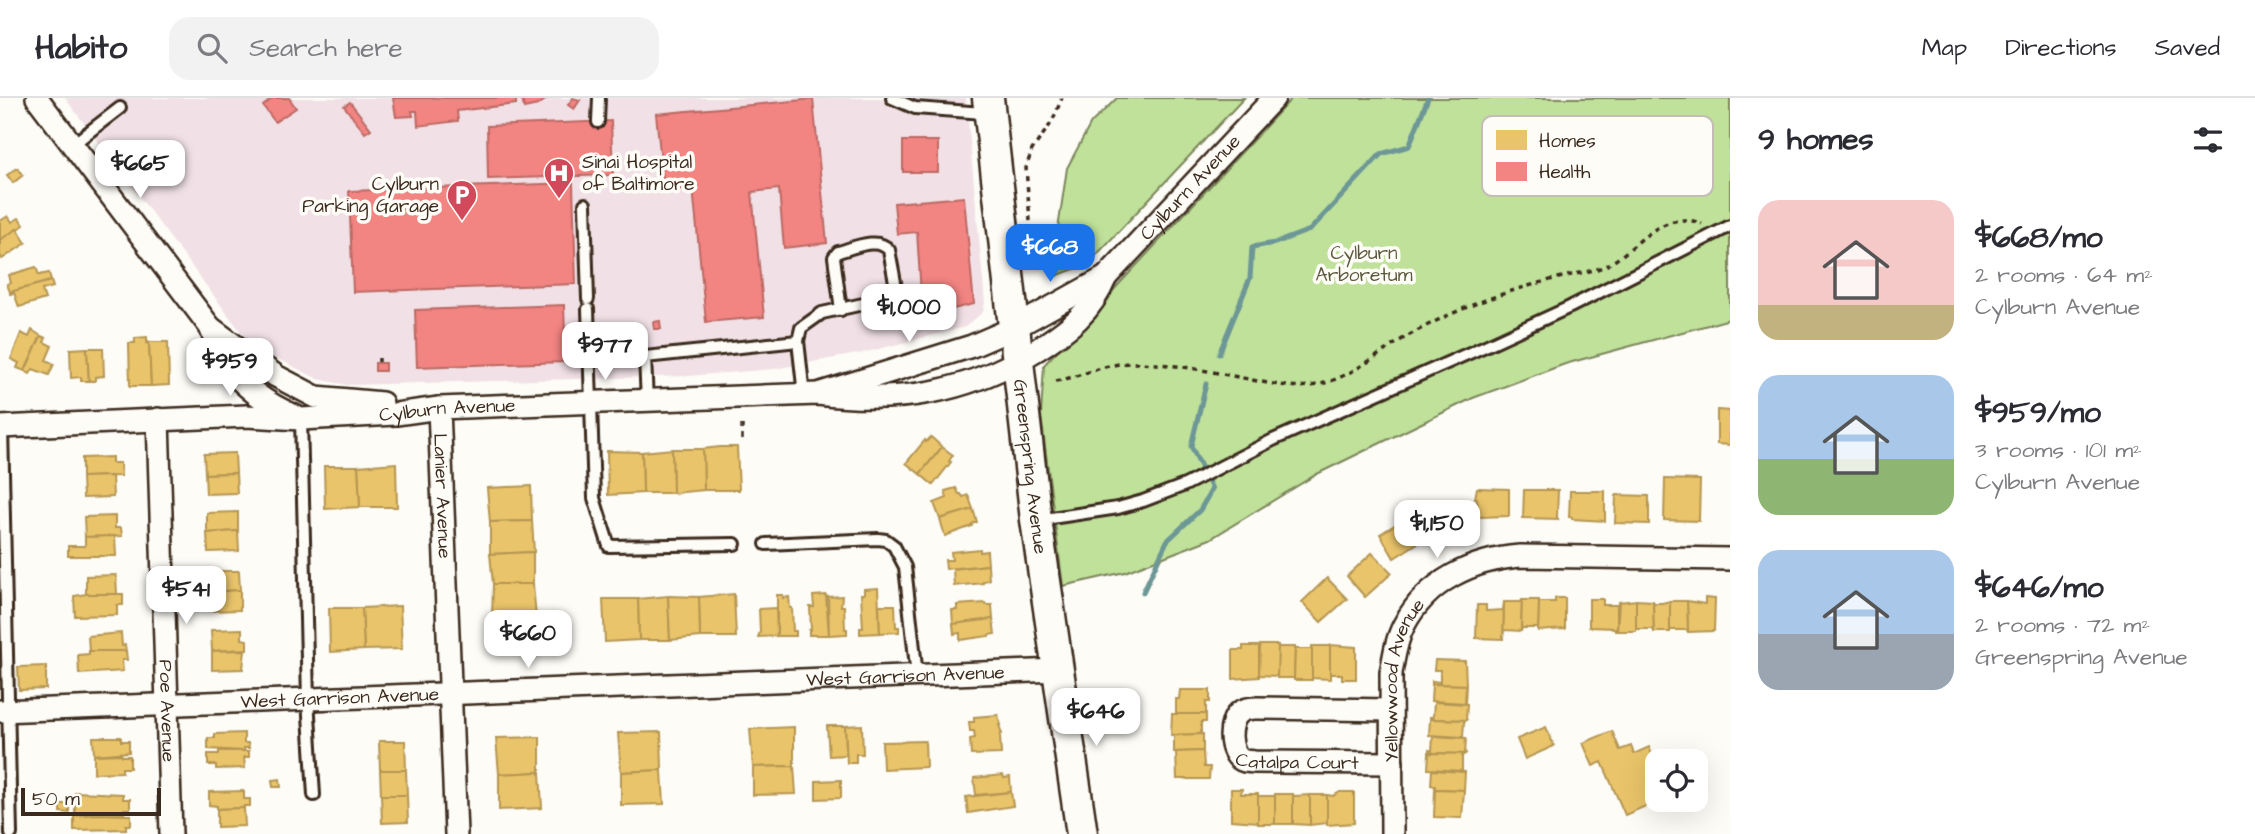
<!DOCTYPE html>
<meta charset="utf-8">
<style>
:root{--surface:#fff;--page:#f2f2f3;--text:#2b2b33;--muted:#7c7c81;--line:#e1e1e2;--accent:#1a73e8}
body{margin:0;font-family:"Architects Daughter",sans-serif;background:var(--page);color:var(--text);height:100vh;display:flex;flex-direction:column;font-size:26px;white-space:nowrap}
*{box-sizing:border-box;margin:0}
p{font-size:23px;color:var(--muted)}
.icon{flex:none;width:38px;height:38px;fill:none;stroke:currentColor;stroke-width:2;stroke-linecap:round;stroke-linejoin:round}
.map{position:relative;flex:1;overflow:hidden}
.details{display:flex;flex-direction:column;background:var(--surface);width:525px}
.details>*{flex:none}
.controls{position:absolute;left:1645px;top:651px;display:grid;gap:14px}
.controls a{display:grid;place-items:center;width:63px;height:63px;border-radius:14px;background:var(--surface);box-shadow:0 7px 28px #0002;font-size:35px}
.scale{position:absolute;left:21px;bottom:18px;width:140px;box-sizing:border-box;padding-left:7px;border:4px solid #3b2a1e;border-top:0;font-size:19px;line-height:24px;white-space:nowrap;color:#3b2a1e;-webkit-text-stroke:5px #fdfcf7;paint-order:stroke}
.price{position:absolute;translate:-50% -60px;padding:0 16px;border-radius:14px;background:#fff;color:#222;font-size:23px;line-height:46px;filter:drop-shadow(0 2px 4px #0008)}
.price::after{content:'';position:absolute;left:50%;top:42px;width:21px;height:16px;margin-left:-10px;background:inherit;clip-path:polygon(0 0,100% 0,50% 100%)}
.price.selected{background:var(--accent);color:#fff}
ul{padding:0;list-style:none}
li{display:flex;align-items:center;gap:21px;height:175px;padding:0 28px}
li span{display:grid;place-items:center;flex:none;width:196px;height:140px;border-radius:21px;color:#555}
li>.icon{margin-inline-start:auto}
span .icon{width:84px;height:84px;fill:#fffc;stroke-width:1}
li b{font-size:30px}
h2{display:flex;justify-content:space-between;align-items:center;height:84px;padding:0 28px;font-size:30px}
header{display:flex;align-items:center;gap:42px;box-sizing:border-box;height:98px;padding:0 35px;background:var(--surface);border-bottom:2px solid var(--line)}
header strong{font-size:33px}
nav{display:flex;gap:38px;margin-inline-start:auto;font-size:24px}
.search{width:490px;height:63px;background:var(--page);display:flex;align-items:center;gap:18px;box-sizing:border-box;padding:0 24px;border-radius:21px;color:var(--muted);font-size:26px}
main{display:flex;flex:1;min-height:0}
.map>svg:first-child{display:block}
.built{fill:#f1e1e6}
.green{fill:#bfe19a;stroke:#7d865c;stroke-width:2}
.homes{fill:#e9c46a;stroke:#b59653;stroke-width:2}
.health{fill:#f28482;stroke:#bb6964;stroke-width:2}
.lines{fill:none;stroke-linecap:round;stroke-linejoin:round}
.stream{stroke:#6d9796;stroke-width:5}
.service-casing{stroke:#3b2a1e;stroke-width:16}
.minor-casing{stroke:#3b2a1e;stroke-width:26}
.secondary-casing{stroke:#3b2a1e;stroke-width:35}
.path{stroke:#3b2a1e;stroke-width:3.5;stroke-dasharray:5 5;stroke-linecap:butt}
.service{stroke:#fdfcf7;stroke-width:10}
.minor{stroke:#fdfcf7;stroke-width:21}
.secondary{stroke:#fdfcf7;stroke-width:30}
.labels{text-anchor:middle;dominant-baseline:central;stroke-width:7;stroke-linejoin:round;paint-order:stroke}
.poi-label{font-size:19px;fill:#3b2a1e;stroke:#fdfcf7;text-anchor:start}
.street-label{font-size:19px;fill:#3b2a1e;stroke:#fdfcf7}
.park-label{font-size:19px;fill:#5c583d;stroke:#fdfcf7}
.key{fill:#fdfcf7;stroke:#c3bdb6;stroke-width:2}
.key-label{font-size:19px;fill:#3b2a1e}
</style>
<header>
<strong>Habito</strong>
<div class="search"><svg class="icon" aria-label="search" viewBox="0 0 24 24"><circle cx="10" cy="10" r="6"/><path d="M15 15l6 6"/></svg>Search here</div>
<nav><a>Map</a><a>Directions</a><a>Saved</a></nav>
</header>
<main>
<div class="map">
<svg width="1730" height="736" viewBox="0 0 1730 736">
<rect width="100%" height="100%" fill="#fdfcf7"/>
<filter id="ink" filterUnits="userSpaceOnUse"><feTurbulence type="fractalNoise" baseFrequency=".0143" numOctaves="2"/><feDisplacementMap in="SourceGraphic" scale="14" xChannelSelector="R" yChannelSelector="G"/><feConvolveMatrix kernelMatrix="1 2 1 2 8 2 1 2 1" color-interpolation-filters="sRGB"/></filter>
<g filter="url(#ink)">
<polygon class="built" points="65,0 966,0 985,205 983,214 965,229 863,255 774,271 688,278 347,287 318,281 258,251 241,234"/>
<g class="green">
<polygon points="1117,0 1244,0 1088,166 1056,178 1053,165 1067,70 1091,25"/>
<polygon points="1292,0 1730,0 1730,221 1565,266 1473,300 1317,376 1210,441 1125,474 1063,488 1041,317 1044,267"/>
</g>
<g class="homes">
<polygon points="17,70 23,77 13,85 7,77"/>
<polygon points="8,118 12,124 19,120 24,127 0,142 0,123"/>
<polygon points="17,131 26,145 2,161 0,157 0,142"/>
<polygon points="36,169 39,177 49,175 51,183 10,194 7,186 11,185 9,177"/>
<polygon points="51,183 53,189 42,192 45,201 19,209 14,195 10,196 10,194"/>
<polygon points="32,232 41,238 25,273 17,270 19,265 11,261 21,235 29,239"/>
<polygon points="41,238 46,240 44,244 52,248 46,262 54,266 49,277 33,271 30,276 25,273"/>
<polygon points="147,239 147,245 149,244 151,288 130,288 129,245 135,245 135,240"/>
<polygon points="149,244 168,244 169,287 151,288"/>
<polygon points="87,250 89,283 81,283 81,279 71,280 70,251"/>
<polygon points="87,250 103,250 104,278 95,279 95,283 89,283"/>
<polygon points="1717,312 1730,313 1730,347 1717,346"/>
<polygon points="931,339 942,349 920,376 906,365 925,342 926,344"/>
<polygon points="720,349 737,349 739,392 704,392 703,351"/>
<polygon points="942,349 953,357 949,363 951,364 933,387 920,376"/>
<polygon points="672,351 703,351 704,392 673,395"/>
<polygon points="672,351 673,395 643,395 642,354"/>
<polygon points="607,353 642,354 643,395 608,397"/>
<polygon points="235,355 236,375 205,376 204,356"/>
<polygon points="112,359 112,365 120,365 121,378 82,379 82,360"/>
<polygon points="396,365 397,409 360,409 358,368"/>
<polygon points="324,368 358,368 360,409 325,411"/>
<polygon points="236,375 237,395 206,396 205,376"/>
<polygon points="112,378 113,399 83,400 82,379"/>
<polygon points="1665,381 1700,382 1699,423 1664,422"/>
<polygon points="531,388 532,423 490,424 487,390"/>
<polygon points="956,390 959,396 961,396 963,399 968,397 973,411 940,421 934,405 947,400 945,393"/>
<polygon points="1477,390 1509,391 1509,418 1478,419 1477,400 1475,400"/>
<polygon points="1524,392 1558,392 1557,419 1558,421 1523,420"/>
<polygon points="1570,393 1605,393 1605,423 1572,421 1572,419 1569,419"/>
<polygon points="1616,397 1649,398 1649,426 1615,425"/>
<polygon points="1428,405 1463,405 1462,434 1428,433"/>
<polygon points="973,411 977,424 972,426 972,428 945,438 940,421"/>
<polygon points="238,414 238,433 207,435 207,415"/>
<polygon points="115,418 115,430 121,430 122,438 85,439 84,419"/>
<polygon points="1409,418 1424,441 1394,460 1380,436"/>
<polygon points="532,423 534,454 490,456 490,424"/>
<polygon points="238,433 239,453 208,454 207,435"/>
<polygon points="115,438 116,458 68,458 68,448 85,448 85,439"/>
<polygon points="980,451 980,454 987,453 988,467 946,471 945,462 952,462 951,454"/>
<polygon points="533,454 533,486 493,486 490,456"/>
<polygon points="1372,455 1392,475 1365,499 1347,478"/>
<polygon points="988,467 989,482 983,483 983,485 954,488 953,471"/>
<polygon points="209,473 239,473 240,492 210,494"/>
<polygon points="116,477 117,496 86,496 86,478"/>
<polygon points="1327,480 1347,501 1321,524 1302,504"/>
<polygon points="493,486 533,486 536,519 492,520"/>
<polygon points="878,490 880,535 860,536 860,530 863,530 861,496 864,496 864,491"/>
<polygon points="240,492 240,512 210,513 210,494"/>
<polygon points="86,496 123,496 123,507 117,507 117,517 75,518 74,498"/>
<polygon points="734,496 736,539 700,539 699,499"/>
<polygon points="777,497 783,497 783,500 789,499 790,510 792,510 793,533 796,533 796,538 777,538"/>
<polygon points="826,497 829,537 809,537 809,532 811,532 810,509 814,509 813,498"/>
<polygon points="668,498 670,542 639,542 638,501"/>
<polygon points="668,498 699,499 700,539 670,542"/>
<polygon points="842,498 841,508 844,508 845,531 847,531 847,536 829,537 828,499"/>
<polygon points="1555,500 1565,500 1565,531 1538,533 1539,504 1555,504"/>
<polygon points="1705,500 1715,501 1714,533 1688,534 1687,503 1705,506"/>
<polygon points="603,501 638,501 639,542 605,544"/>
<polygon points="1589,501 1603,501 1603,507 1617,507 1617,533 1615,533 1615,530 1589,529"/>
<polygon points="1522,502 1521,533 1504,532 1503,541 1504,504 1521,504"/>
<polygon points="1522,502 1539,502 1538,530 1522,530 1521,533"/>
<polygon points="1636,502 1653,503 1654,534 1653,531 1636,531 1636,533"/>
<polygon points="1636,502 1636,533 1617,533 1619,504"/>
<polygon points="1653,503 1654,505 1662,505 1670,503 1670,534 1654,534"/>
<polygon points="1670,503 1687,503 1688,534 1687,532 1670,532 1670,534"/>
<polygon points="1504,504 1503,541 1476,540 1477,507 1486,507 1486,513 1503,512"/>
<polygon points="985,505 986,507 992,507 993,521 953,526 952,512 957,512 957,507"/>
<polygon points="879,507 895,507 896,529 899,529 899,534 880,535"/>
<polygon points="400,508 402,551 364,552 362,510"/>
<polygon points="329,510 362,510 364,552 330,554"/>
<polygon points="776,510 777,538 758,539 760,534 759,511"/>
<polygon points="993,521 995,536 989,537 989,538 960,542 960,535 954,536 953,526"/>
<polygon points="242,531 242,541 247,542 247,551 212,553 211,532"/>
<polygon points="121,535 122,548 125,547 126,553 89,553 88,538"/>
<polygon points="1260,547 1278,547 1278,578 1259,577"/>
<polygon points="1330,547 1356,549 1356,581 1342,581 1342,576 1330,576"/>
<polygon points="1243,548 1259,548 1259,579 1233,581 1233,552 1243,552"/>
<polygon points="1312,548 1330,548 1330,581 1312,580"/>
<polygon points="1278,549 1295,549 1294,580 1277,580"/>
<polygon points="1295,551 1312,551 1312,582 1294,582"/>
<polygon points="245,552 243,571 212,572 212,553"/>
<polygon points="89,553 126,553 127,562 122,562 123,573 79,576 78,557 89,556"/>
<polygon points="1435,562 1465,563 1466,587 1432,586 1432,583 1440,584 1440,572 1434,572"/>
<polygon points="46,568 46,591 19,592 18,569"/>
<polygon points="1432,586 1466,587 1465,605 1431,603"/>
<polygon points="1180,592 1210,592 1210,604 1206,604 1206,616 1176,616 1176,601 1179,601"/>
<polygon points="1434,604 1467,606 1466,622 1430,621 1430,619 1433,619"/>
<polygon points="1172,616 1206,616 1206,624 1201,624 1201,636 1171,637"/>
<polygon points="998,617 1001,627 999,627 1002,636 1000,637 1001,656 971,657 970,641 975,640 974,633 970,633 969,624 974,624 974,619"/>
<polygon points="1430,621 1466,622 1464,624 1463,639 1429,637"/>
<polygon points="862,627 863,656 856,656 856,665 847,665 845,628"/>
<polygon points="827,628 845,628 846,657 829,658"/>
<polygon points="794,629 794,668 753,669 750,631"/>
<polygon points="1546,629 1554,648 1525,661 1517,641"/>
<polygon points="1612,633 1620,652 1631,648 1634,656 1649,649 1657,669 1657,702 1660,702 1625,717 1602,664 1593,668 1583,645"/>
<polygon points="661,634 662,672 621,674 618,635"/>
<polygon points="244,635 244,645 248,645 249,650 244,650 244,653 208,651 208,640 215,640 215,636"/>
<polygon points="1203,636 1203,653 1174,654 1174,637"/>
<polygon points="1433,638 1466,640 1465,656 1429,655 1429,652 1432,653"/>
<polygon points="93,639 121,639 121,643 129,643 129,654 94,657"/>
<polygon points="540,639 540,674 499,676 496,640"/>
<polygon points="379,643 405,643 406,672 380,672"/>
<polygon points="925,643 926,669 883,671 882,644"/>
<polygon points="219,653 249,653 249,659 244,659 245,670 216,671 216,667 208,667 208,656 219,656"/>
<polygon points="1203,653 1204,669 1210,669 1209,681 1177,681 1176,654"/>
<polygon points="1429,655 1465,656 1462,658 1462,673 1428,671"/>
<polygon points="121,656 122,658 130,658 130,670 122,670 122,674 94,675 94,657"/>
<polygon points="794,668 796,696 753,697 753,669"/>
<polygon points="380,672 406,672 407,697 381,697"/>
<polygon points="662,672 664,706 621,707 621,674"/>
<polygon points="1432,672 1465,674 1464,692 1435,691 1435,688 1431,687"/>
<polygon points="540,674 542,710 499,712 499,676"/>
<polygon points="1003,677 1004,680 1010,679 1011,694 976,697 974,680"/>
<polygon points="280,681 281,689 273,689 272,682"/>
<polygon points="841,682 841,700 816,701 816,683"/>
<polygon points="1231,691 1242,691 1241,696 1258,696 1258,724 1231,722"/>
<polygon points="1435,691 1464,692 1462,720 1434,719"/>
<polygon points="244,693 244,701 250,701 250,708 244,708 244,710 217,711 217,708 209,707 209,694"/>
<polygon points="75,694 123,696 123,701 130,701 130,711 124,711 124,716 75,715"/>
<polygon points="1011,694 1013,708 968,715 966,699"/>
<polygon points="1340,694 1354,694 1354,725 1327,727 1327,697 1333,698"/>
<rect x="1275" y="696" width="18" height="30"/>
<polygon points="1275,696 1275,726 1258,726 1258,698 1275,698"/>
<polygon points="1293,696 1294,698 1310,697 1310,727 1293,726"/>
<polygon points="381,697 407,697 408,724 382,725"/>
<polygon points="1310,697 1327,697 1327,727 1327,725 1310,727"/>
<polygon points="60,706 69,706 69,715 60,714"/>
<polygon points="244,710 245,728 217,729 217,711"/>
<polygon points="99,716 131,717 131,727 126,727 126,731 74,732 74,718"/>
</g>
<g class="health">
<polygon points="273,0 289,0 296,10 275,24 263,8"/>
<polygon points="393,0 516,0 516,6 457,13 458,23 418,28 417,13 412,13 413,18 396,19"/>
<polygon points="522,0 548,0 538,7 524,10"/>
<polygon points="573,0 580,2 574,11 568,7"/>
<polygon points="813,1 827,145 784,150 779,91 752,94 764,219 706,224 693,90 664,93 656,16"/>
<polygon points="350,4 371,31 365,35 344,8"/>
<polygon points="611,23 613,77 488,81 487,28"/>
<rect x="903" y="43" width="35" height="31"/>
<polygon points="573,85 576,186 353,194 349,93"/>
<polygon points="964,99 974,206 928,217 921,197 917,134 897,136 894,105"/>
<polygon points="564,207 566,264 417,269 415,212"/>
<polygon points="660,223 661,231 654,231 653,224"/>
<rect x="375" y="265" width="10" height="8"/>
</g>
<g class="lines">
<g class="stream">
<polyline points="1219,256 1250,180 1252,149 1275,145 1310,132 1381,56 1409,48 1428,0"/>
<polyline points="1143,494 1167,443 1200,412 1212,391 1191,348 1206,286"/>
</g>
<g class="service-casing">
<g id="service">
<polyline points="892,0 915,10 984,15 988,17"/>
<polyline points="598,24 599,0"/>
<polyline points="72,47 120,10"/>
<polyline points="585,106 588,201"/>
<polyline points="588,211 594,400 609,448 735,446"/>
<path d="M 804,297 L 798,243 L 801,230 L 822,215 L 895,199 L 897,195 L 889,152 C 878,138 853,150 838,154 L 834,159 L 841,212"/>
<polyline points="647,304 645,259 798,243"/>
<polyline points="301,321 308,601 314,697"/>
<polyline points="2,329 11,736"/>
<polyline points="1038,422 1118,410 1143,403 1185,387 1273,342 1483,249 1570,209 1730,128"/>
<polyline points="766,446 878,441 886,442 894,448 905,469 917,578"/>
</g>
</g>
<g class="minor-casing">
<g id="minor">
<path d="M 37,0 L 210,229 C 214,239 218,250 223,260 C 238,286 268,307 295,318"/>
<polyline points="211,230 276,278 316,299 382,305"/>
<path id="s1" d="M 821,295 L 972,248 L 1014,230 L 1106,179 L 1274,0"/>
<path id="s2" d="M 439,310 L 456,736"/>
<path id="s3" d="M 158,321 L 171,736"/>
<path id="s4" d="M 0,329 L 246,318 L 301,321 L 396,316 L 439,310 L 818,296 C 899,306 968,295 1038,251 C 1070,230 1091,215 1106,179"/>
<path id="s5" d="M 1391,612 L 1256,610 C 1250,610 1244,611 1239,615 C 1228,624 1228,655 1242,662 C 1246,664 1250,663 1254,664 L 1392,665"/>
<path id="s6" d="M 0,613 L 1058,572"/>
<path id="s7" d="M 1392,736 L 1391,575 C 1394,559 1396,542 1404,527 C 1427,483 1472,462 1520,458 L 1730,461"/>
</g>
</g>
<g class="secondary-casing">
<g id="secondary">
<path id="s8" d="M 988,0 L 1036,422 L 1082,736"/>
</g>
</g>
<g class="path">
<polyline points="1033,163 1026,70 1032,52 1052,24 1062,0"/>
<polyline points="379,260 379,264"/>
<path d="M 1056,283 C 1083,278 1105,265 1133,265 C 1168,265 1204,272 1238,279 C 1264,284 1291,292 1317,287 C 1354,279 1383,251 1415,234 C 1467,205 1527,186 1585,174 C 1596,172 1605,169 1614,163 C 1641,145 1665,110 1702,126"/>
<polyline points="742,327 742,343"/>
</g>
<use href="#service" class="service"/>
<use href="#minor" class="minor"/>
<use href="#secondary" class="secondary"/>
</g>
</g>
<defs>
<g id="hospital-pin" transform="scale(1.575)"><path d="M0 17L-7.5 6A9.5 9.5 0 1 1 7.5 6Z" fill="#d1495b" stroke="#fdfcf7"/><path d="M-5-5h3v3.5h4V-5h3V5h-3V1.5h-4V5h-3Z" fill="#fff"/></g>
<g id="parking-pin" transform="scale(1.575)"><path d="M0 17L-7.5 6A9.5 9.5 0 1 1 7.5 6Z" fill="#d1495b" stroke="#fdfcf7"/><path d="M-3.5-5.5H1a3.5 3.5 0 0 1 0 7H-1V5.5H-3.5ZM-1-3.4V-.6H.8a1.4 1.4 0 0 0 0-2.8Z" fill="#fff"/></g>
</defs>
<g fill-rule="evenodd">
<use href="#hospital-pin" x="559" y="75"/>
<use href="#parking-pin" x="462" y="97"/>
</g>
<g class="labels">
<g class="poi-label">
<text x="582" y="64">Sinai Hospital<tspan x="582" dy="22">of Baltimore</tspan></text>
<text x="439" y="86" text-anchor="end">Cylburn<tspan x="439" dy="22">Parking Garage</tspan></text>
</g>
<g class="street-label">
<text stroke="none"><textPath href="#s1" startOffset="432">Cylburn Avenue</textPath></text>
<text stroke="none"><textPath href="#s4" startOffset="448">Cylburn Avenue</textPath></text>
<text stroke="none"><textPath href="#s8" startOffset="371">Greenspring Avenue</textPath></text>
<text stroke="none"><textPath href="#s2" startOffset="88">Lanier Avenue</textPath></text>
<text stroke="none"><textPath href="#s6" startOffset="906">West Garrison Avenue</textPath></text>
<text stroke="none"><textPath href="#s7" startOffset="156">Yellowwood Avenue</textPath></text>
<text stroke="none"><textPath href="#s6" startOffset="340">West Garrison Avenue</textPath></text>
<text stroke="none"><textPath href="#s3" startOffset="292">Poe Avenue</textPath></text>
<text stroke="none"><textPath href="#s5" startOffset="261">Catalpa Court</textPath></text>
</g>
<g class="park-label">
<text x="1364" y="155">Cylburn<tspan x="1364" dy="22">Arboretum</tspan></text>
</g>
</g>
<rect x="1482" y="18" width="231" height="80" rx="10" class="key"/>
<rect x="1496" y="32" width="31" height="20" fill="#e9c46a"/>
<rect x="1496" y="64" width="31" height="19" fill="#f28482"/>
<g class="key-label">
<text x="1539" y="49">Homes</text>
<text x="1539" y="80">Health</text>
</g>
</svg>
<div class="controls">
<a><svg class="icon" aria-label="locate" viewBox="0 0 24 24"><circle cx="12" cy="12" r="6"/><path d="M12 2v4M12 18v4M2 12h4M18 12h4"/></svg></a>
</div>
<div class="scale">50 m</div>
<b class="price" style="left:140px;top:102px">$665</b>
<b class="price selected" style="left:1050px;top:186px">$668</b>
<b class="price" style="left:909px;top:246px">$1,000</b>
<b class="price" style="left:605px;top:284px">$977</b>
<b class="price" style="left:230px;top:300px">$959</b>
<b class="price" style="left:1437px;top:462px">$1,150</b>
<b class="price" style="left:186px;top:528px">$541</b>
<b class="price" style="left:528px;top:572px">$660</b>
<b class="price" style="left:1096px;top:650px">$646</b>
</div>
<section class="details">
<h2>9 homes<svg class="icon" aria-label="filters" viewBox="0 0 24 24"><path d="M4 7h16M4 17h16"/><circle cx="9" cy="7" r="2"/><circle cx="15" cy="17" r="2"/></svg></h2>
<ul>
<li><span style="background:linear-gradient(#f6c9c9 75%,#c2b280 0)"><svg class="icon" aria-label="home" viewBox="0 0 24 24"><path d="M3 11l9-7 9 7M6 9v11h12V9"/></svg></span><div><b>$668/mo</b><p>2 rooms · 64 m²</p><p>Cylburn Avenue</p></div></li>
<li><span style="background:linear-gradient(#a9c7e8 60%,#8fb573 0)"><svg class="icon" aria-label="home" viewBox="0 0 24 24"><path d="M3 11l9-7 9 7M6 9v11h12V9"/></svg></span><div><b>$959/mo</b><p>3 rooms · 101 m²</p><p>Cylburn Avenue</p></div></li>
<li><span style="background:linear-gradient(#a9c7e8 60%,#9aa5b1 0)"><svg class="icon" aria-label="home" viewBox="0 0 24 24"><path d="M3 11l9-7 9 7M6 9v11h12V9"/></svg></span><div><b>$646/mo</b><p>2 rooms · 72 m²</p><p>Greenspring Avenue</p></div></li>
</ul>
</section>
</main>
